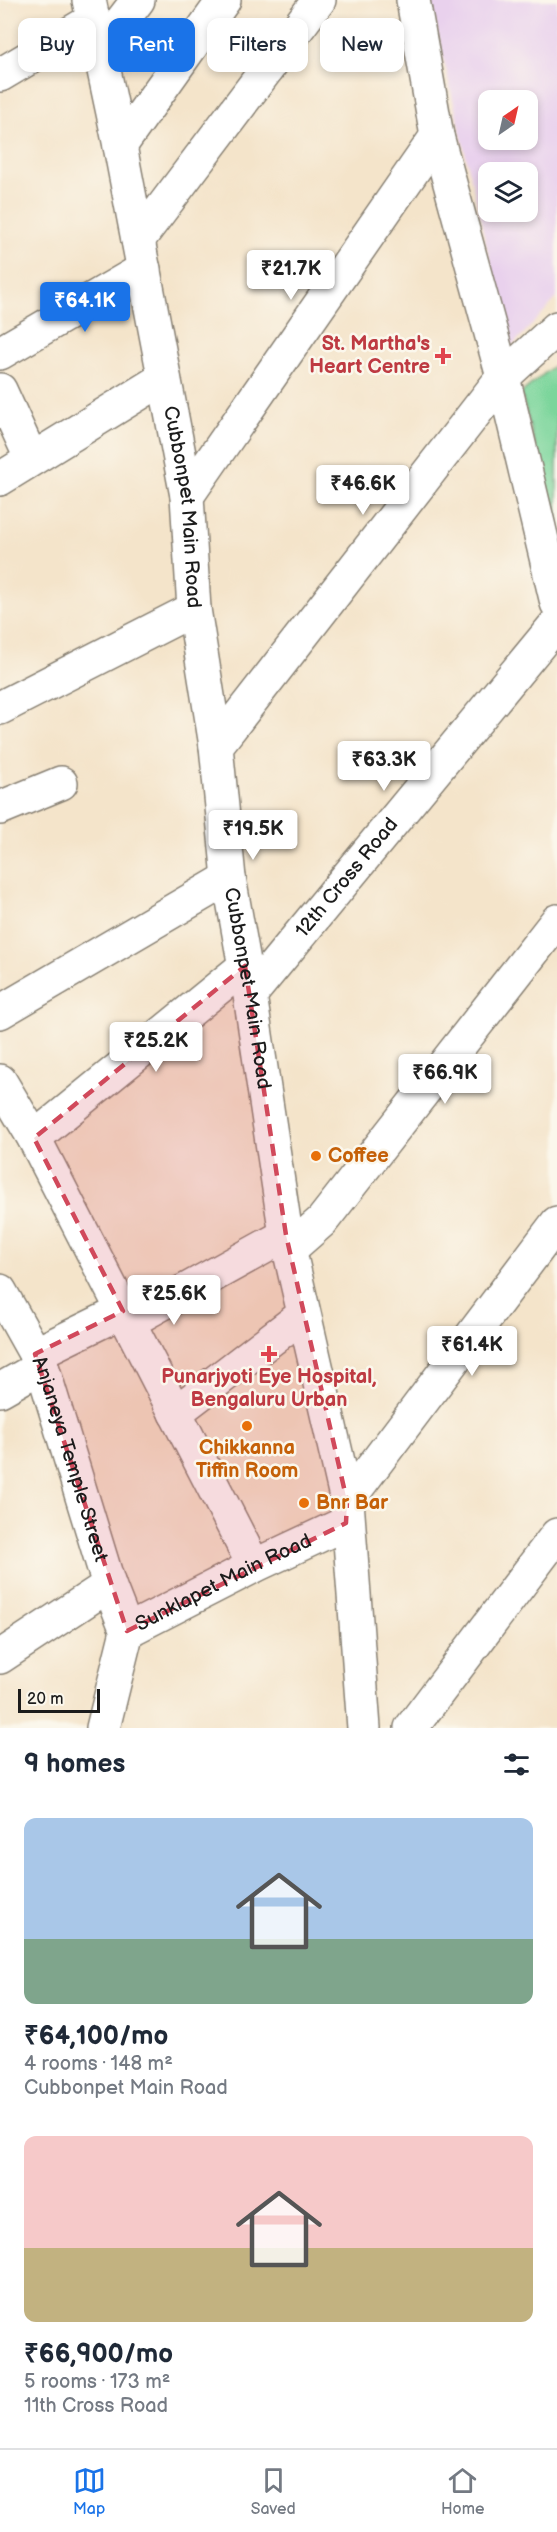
<!DOCTYPE html>
<meta charset="utf-8">
<style>
:root{--surface:#fff;--page:#f6f6f7;--text:#1f2937;--muted:#747a83;--line:#e0e1e3;--accent:#1a73e8}
body{margin:0;font-family:"Balsamiq Sans",sans-serif;background:var(--page);color:var(--text);height:100vh;display:flex;flex-direction:column;font-size:22px;white-space:nowrap}
*{box-sizing:border-box;margin:0}
p{font-size:20px;color:var(--muted)}
.icon{flex:none;width:33px;height:33px;fill:none;stroke:currentColor;stroke-width:2;stroke-linecap:round;stroke-linejoin:round}
.map{position:relative;height:1728px;overflow:hidden}
.panel{display:flex;flex-direction:column;background:var(--surface);flex:1}
.panel>*{flex:none}
.top-card{position:absolute;left:18px;top:18px;width:522px;height:54px;display:flex;gap:12px}
.needle{width:39px;rotate:34deg}
.tools{position:absolute;left:478px;top:90px;display:grid;gap:12px}
.tools a{display:grid;place-items:center;width:60px;height:60px;border-radius:12px;background:var(--surface);box-shadow:0 3px 9px #0003;font-size:30px}
.scale{position:absolute;left:18px;bottom:15px;width:82px;box-sizing:border-box;padding-left:6px;border:3px solid #1c1c1c;border-top:0;font-size:16px;line-height:21px;white-space:nowrap;color:#1c1c1c;-webkit-text-stroke:4px #fbf7ec;paint-order:stroke}
.price{position:absolute;translate:-50% -51px;padding:0 14px;border-radius:6px;background:#fff;color:#222;font-size:20px;line-height:39px;filter:drop-shadow(0 2px 3px #0008)}
.price::after{content:'';position:absolute;left:50%;top:36px;width:18px;height:14px;margin-left:-9px;background:inherit;clip-path:polygon(0 0,100% 0,50% 100%)}
.price.selected{background:var(--accent);color:#fff}
ul{padding:0;list-style:none}
li{display:grid;align-content:center;gap:12px;height:318px;padding:0 24px}
li span{display:grid;place-items:center;height:186px;border-radius:12px;color:#555}
li>.icon{margin-inline-start:auto}
span .icon{width:108px;height:108px;fill:#fffc;stroke-width:1}
li b{font-size:26px}
h2{display:flex;justify-content:space-between;align-items:center;height:72px;padding:0 24px;font-size:26px}
.chip{padding:0 21px;border-radius:12px;background:var(--surface);box-shadow:0 3px 9px #0003;font-size:21px;line-height:54px}
.chip.selected{background:var(--accent);color:#fff}
.tabs{display:flex;justify-content:space-around;align-items:center;height:84px;border-top:2px solid var(--line);background:var(--surface);font-size:16px;color:var(--muted)}
.tabs a{display:grid;justify-items:center;gap:3px}
.tabs .selected{color:var(--accent)}
.map>svg:first-child{display:block}
.built{fill:#e9d1ed;fill-rule:evenodd}
.green{fill:#7bd59b;stroke:#4c785c;stroke-width:1.5}
.lines{fill:none;stroke-linecap:round;stroke-linejoin:round}
.minor-casing{stroke:#888073;stroke-width:36}
.minor{stroke:#fff;stroke-width:33}
.marked{fill:#d1495b;fill-opacity:0.2;stroke:#d1495b;stroke-width:4.5;stroke-dasharray:12 8;stroke-linejoin:round}
.health-dot{fill:#e0444e;stroke:#fbf7ec;stroke-width:2}
.food-dot{fill:#e8710a;stroke:#fbf7ec;stroke-width:2}
.labels{text-anchor:middle;dominant-baseline:central;stroke-width:5;stroke-linejoin:round;paint-order:stroke}
.health-label{font-size:20px;font-weight:bold;fill:#be3a42;stroke:#fbf7ec;text-anchor:end}
.street-label{font-size:20px;fill:#1c1c1c;stroke:#fbf7ec}
.food-label{font-size:20px;font-weight:bold;fill:#c56008;stroke:#fbf7ec;text-anchor:start}
</style>
<div class="map">
<svg width="557" height="1728" viewBox="0 0 557 1728">
<rect width="100%" height="100%" fill="#fbf7ec"/>
<filter id="ink" filterUnits="userSpaceOnUse"><feTurbulence type="fractalNoise" baseFrequency=".0167" numOctaves="2"/><feDisplacementMap in="SourceGraphic" scale="12" xChannelSelector="R" yChannelSelector="G"/><feConvolveMatrix kernelMatrix="1 2 1 2 8 2 1 2 1" color-interpolation-filters="sRGB"/></filter>
<filter id="wash" filterUnits="userSpaceOnUse"><feTurbulence type="fractalNoise" baseFrequency=".008" numOctaves="4" result="noise"/><feDisplacementMap in="SourceGraphic" scale="24" xChannelSelector="R" yChannelSelector="G"/><feGaussianBlur stdDeviation="1.35" result="paint"/><feColorMatrix in="noise" values="0 0 0 0 0 0 0 0 0 0 0 0 0 0 0 0 0 1.4 0 .05"/><feComposite in="paint" operator="in"/></filter>
<g filter="url(#wash)">
<rect width="100%" height="100%" fill="#f4e4ca"/>
<path class="built" d="M 430,0 L 557,0 L 557,298 L 510,348 ZM 489,100 L 528,100 L 528,140 L 489,140 ZM 489,172 L 528,172 L 528,212 L 489,212 Z"/>
<polygon class="green" points="557,363 557,528 521,393"/>
</g>
<g filter="url(#ink)">
<g class="lines">
<g class="minor-casing">
<g id="minor">
<path id="s1" d="M 89,0 L 120,146 L 187,496 L 194,609 L 216,746 L 229,878 L 250,995 L 286,1235 L 347,1501 L 364,1728"/>
<polyline points="413,0 437,136 503,377 557,603"/>
<polyline points="98,52 138,0"/>
<polyline points="0,75 91,21"/>
<polyline points="120,146 224,0"/>
<polyline points="138,240 319,0"/>
<polyline points="0,353 144,269"/>
<polyline points="0,390 31,458"/>
<polyline points="0,479 164,378"/>
<polyline points="187,496 437,136"/>
<polyline points="0,708 194,609"/>
<polyline points="216,746 503,377 557,328"/>
<polyline points="0,808 61,783"/>
<path id="s2" d="M 250,995 L 557,623"/>
<polyline points="0,1012 229,878"/>
<polyline points="0,1081 34,1138 254,1566"/>
<polyline points="34,1138 245,966"/>
<polyline points="290,1249 322,1221 557,921"/>
<path id="s3" d="M 0,1291 L 42,1366 L 109,1585 L 127,1631"/>
<polyline points="35,1354 123,1311 143,1314 286,1235"/>
<polyline points="0,1390 42,1366"/>
<polyline points="175,1413 303,1315"/>
<polyline points="347,1501 557,1223"/>
<polyline points="0,1657 109,1585"/>
<path id="s4" d="M 103,1728 L 127,1631 L 254,1566 L 346,1523"/>
<polyline points="411,1728 557,1535"/>
</g>
</g>
<use href="#minor" class="minor"/>
</g>
</g>
<path class="marked" d="M 245,966 L 286,1235 L 347,1501 L 346,1523 L 127,1631 L 35,1354 L 123,1311 L 34,1138 Z"/>
<g class="health-dot">
<path d="M440 347h6v6h6v6h-6v6h-6v-6h-6v-6h6z"/>
<path d="M266 1345h6v6h6v6h-6v6h-6v-6h-6v-6h6z"/>
</g>
<g class="food-dot">
<circle cx="316" cy="1156" r="6"/>
<circle cx="247" cy="1426" r="6"/>
<circle cx="304" cy="1503" r="6"/>
</g>
<g class="labels">
<g class="health-label">
<text x="430" y="344">St. Martha's<tspan x="430" dy="23">Heart Centre</tspan></text>
<text x="269" y="1377" text-anchor="middle">Punarjyoti Eye Hospital,<tspan x="269" dy="23">Bengaluru Urban</tspan></text>
</g>
<g class="street-label">
<text stroke="none"><textPath href="#s1" startOffset="516">Cubbonpet Main Road</textPath></text>
<text stroke="none"><textPath href="#s2" startOffset="152">12th Cross Road</textPath></text>
<text stroke="none"><textPath href="#s1" startOffset="1002">Cubbonpet Main Road</textPath></text>
<text stroke="none"><textPath href="#s3" startOffset="183">Anjaneya Temple Street</textPath></text>
<text stroke="none"><textPath href="#s4" startOffset="208">Sunklapet Main Road</textPath></text>
</g>
<g class="food-label">
<text x="328" y="1156">Coffee</text>
<text x="247" y="1448" text-anchor="middle">Chikkanna<tspan x="247" dy="23">Tiffin Room</tspan></text>
<text x="316" y="1503">Bnr Bar</text>
</g>
</g>
</svg>
<div class="tools">
<a><svg class="needle" viewBox="-14 -14 28 28"><path d="M0-13l5 13h-10z" fill="#e53935"/><path d="M0 13l5-13h-10z" fill="#747a83"/></svg></a>
<a><svg class="icon" aria-label="layers" viewBox="0 0 24 24"><path d="M12 4l9 5-9 5-9-5zM3 14l9 5 9-5"/></svg></a>
</div>
<div class="scale">20 m</div>
<b class="price" style="left:291px;top:301px">₹21.7K</b>
<b class="price selected" style="left:85px;top:333px">₹64.1K</b>
<b class="price" style="left:363px;top:516px">₹46.6K</b>
<b class="price" style="left:384px;top:792px">₹63.3K</b>
<b class="price" style="left:253px;top:861px">₹19.5K</b>
<b class="price" style="left:156px;top:1073px">₹25.2K</b>
<b class="price" style="left:445px;top:1105px">₹66.9K</b>
<b class="price" style="left:174px;top:1326px">₹25.6K</b>
<b class="price" style="left:472px;top:1377px">₹61.4K</b>
<div class="top-card">
<a class="chip">Buy</a>
<a class="chip selected">Rent</a>
<a class="chip">Filters</a>
<a class="chip">New</a>
</div>
</div>
<section class="panel">
<h2>9 homes<svg class="icon" aria-label="filters" viewBox="0 0 24 24"><path d="M4 7h16M4 17h16"/><circle cx="9" cy="7" r="2"/><circle cx="15" cy="17" r="2"/></svg></h2>
<ul>
<li><span style="background:linear-gradient(#a9c7e8 65%,#7fa58c 0)"><svg class="icon" aria-label="home" viewBox="0 0 24 24"><path d="M3 11l9-7 9 7M6 9v11h12V9"/></svg></span><div><b>₹64,100/mo</b><p>4 rooms · 148 m²</p><p>Cubbonpet Main Road</p></div></li>
<li><span style="background:linear-gradient(#f6c9c9 60%,#c2b280 0)"><svg class="icon" aria-label="home" viewBox="0 0 24 24"><path d="M3 11l9-7 9 7M6 9v11h12V9"/></svg></span><div><b>₹66,900/mo</b><p>5 rooms · 173 m²</p><p>11th Cross Road</p></div></li>
</ul>
</section>
<nav class="tabs">
<a class="selected"><svg class="icon" aria-label="map" viewBox="0 0 24 24"><path d="M3 6l6-2 6 2 6-2v14l-6 2-6-2-6 2zM9 4v14M15 6v14"/></svg>Map</a>
<a><svg class="icon" aria-label="saved" viewBox="0 0 24 24"><path d="M7 4h10v16l-5-4-5 4z"/></svg>Saved</a>
<a><svg class="icon" aria-label="home" viewBox="0 0 24 24"><path d="M3 11l9-7 9 7M6 9v11h12V9"/></svg>Home</a>
</nav>
